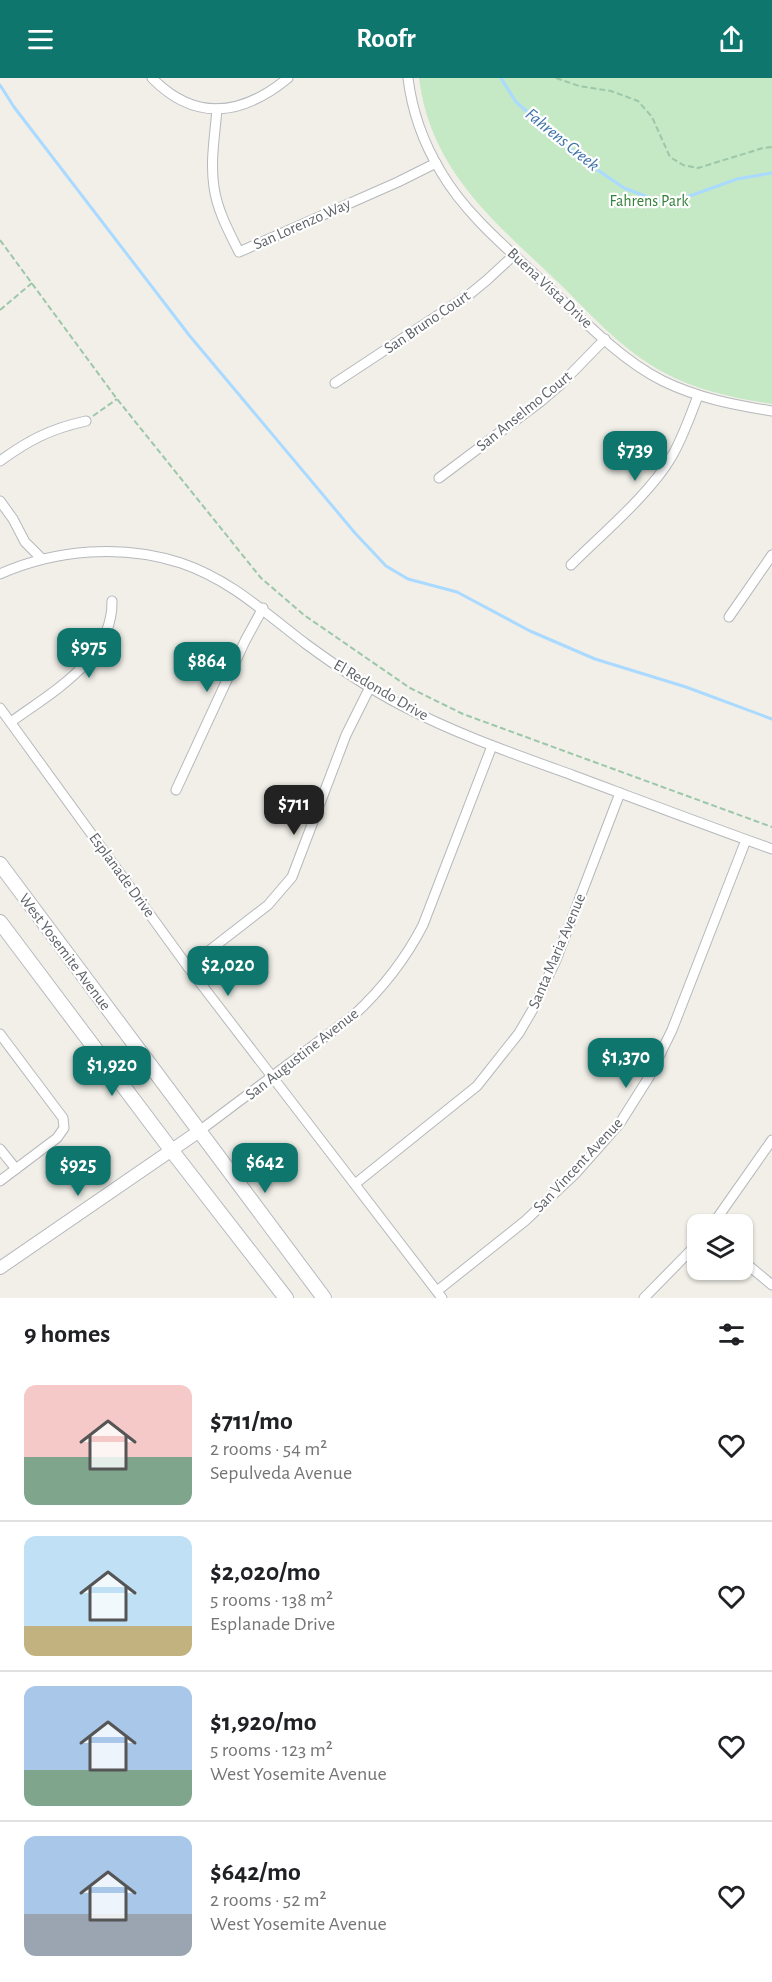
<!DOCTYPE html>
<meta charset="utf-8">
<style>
:root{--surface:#fff;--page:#f6f6f6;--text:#202124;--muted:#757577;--line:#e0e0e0;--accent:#0f766e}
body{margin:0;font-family:"Alegreya Sans",sans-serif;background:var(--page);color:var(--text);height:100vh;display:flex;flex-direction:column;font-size:22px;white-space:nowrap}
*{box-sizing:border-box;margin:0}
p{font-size:20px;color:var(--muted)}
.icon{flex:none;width:33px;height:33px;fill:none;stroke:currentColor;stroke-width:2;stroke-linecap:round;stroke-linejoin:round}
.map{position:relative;height:1220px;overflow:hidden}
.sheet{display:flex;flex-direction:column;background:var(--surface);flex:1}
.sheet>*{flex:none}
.buttons{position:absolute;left:687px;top:1136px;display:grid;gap:12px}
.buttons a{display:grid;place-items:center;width:66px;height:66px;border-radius:12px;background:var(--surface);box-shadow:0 2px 4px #0004;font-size:30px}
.price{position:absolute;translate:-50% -51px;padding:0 14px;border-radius:12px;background:var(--accent);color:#fff;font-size:20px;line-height:39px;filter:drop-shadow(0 2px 3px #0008)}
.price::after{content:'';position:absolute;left:50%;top:36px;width:18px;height:14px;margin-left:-9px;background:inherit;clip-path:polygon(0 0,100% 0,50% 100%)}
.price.selected{background:#222;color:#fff}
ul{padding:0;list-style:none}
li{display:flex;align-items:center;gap:18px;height:150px;padding:0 24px}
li+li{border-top:2px solid var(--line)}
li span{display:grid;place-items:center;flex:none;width:168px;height:120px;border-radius:12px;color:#555}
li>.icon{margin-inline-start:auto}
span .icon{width:72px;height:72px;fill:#fffc;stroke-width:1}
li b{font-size:26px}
h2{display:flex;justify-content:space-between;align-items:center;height:72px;padding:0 24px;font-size:26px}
header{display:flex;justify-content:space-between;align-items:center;height:78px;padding:0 24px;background:var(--accent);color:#fff;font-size:27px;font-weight:700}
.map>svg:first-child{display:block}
.green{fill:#c5e8c5}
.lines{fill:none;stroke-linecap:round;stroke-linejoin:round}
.stream{stroke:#aadaff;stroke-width:3}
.minor-casing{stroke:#b5b8bc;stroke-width:11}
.tertiary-casing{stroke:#b5b8bc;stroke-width:14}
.secondary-casing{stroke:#b6babf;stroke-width:16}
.path{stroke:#9cc7a9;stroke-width:2;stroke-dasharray:6 3;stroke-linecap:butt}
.minor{stroke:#fff;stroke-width:9}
.tertiary{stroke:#fff;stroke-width:12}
.secondary{stroke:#fff;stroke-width:14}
.labels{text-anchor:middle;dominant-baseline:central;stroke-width:4.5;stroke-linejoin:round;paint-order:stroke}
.park-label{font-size:16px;fill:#348238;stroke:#fff}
.street-label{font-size:16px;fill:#5f6368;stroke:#fff}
.water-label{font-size:18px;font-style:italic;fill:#4174aa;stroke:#fff}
</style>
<header><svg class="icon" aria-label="menu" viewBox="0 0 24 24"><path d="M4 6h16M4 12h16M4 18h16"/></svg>Roofr<svg class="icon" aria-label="share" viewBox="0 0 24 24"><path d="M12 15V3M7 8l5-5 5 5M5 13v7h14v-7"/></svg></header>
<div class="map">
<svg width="772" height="1220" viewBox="0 0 772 1220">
<rect width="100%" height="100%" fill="#f1efe8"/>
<path class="green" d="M 419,0 L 772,0 L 772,326 C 734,320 698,313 663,294 C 624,273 594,240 563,209 C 498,146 431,96 419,0 Z"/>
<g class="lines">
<g class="stream">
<polyline points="501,0 516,24 586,84 624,110 653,121 660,122 687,119 737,101 772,95"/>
<polyline points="0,7 14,29 189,257 355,455 386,488 408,501 457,514 530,553 595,581 686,609 772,641"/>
</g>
<g class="minor-casing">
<g id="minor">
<path d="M 152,0 C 196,45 243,37 288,0"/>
<path d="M 408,0 C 412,33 424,66 441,94 C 466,137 508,171 543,204 C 579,238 619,281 663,303 C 698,320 734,327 772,333"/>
<path d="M 217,31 C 215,57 210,83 214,109 C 217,132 229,154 239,174 L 398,104 L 436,85"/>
<polyline points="335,305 470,216 487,202 514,177"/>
<path d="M 0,383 C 29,362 50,351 86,343"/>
<polyline points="439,400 540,324 561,306 605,261"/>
<polyline points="0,423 13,441 25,464 42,481"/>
<path d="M 571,487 C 602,456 651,415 672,378 C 683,359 690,338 698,318"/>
<path d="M 0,496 C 56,471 123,466 181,485 C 231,502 265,535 306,566 C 336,588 368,610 401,627 C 456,656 514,676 572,697 C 639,722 705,747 772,771"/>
<polyline points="729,539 772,477"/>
<polyline points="0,630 188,889 442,1220"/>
<path d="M 11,644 C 52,614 113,581 112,523"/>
<polyline points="176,712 245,563 263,530"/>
<polyline points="188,889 268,827 292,799 346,657 370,609"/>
<polyline points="0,956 63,1040 64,1050 57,1060 0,1103"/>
<path d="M 198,1054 L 354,937 C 383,910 405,882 423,847 L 492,668"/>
<polyline points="0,1071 16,1091"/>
<polyline points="355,1106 477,1008 519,955 533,931 556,882 620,715"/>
<polyline points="713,1146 772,1062"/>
<polyline points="742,1182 772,1207"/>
<polyline points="437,1213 525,1143 575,1096 620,1045 649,999 672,952 746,762"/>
<polyline points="644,1220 698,1165"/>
</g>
</g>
<g class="tertiary-casing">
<polyline id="tertiary" points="0,1190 198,1054"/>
</g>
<g class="secondary-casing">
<g id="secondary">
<polyline points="0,786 324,1220"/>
<polyline points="0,844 172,1073 286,1220"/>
</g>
</g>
<g class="path">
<polyline points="556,0 579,8 611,13 638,23 652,39 670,79 683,87 698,90 763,70 772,69"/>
<polyline points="0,162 117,321 236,469 261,500 304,537 410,610 463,636 772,749"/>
<polyline points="0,232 32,205"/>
<polyline points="93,338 117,321"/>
</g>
<use href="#minor" class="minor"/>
<use href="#tertiary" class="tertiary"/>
<use href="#secondary" class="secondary"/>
</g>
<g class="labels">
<g class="park-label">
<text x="649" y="123">Fahrens Park</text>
</g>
<g class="street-label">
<text transform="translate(302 146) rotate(-24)">San Lorenzo Way</text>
<text transform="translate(550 210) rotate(43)">Buena Vista Drive</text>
<text transform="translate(427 244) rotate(-34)">San Bruno Court</text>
<text transform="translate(524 333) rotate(-39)">San Anselmo Court</text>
<text transform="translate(381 612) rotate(30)">El Redondo Drive</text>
<text transform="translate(122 797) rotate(54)">Esplanade Drive</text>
<text transform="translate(557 873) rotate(-67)">Santa Maria Avenue</text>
<text transform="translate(65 874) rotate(53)">West Yosemite Avenue</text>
<text transform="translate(302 976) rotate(-38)">San Augustine Avenue</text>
<text transform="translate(578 1087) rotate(-47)">San Vincent Avenue</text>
</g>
<g class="water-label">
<text transform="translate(562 62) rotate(39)">Fahrens Creek</text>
</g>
</g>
</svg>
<div class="buttons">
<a><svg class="icon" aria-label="layers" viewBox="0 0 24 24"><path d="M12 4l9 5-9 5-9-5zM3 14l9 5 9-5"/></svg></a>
</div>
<b class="price" style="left:635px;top:404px">$739</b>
<b class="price" style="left:89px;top:601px">$975</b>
<b class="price" style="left:207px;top:615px">$864</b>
<b class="price selected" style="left:294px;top:758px">$711</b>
<b class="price" style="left:228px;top:919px">$2,020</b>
<b class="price" style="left:626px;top:1011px">$1,370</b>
<b class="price" style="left:112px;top:1019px">$1,920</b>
<b class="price" style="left:265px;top:1116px">$642</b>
<b class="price" style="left:78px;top:1119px">$925</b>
</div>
<section class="sheet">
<h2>9 homes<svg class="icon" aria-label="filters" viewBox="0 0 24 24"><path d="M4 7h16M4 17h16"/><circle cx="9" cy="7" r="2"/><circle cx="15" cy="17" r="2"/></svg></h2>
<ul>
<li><span style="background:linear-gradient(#f6c9c9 60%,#7fa58c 0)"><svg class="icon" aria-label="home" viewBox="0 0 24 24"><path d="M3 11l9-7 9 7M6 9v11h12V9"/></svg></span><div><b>$711/mo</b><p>2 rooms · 54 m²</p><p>Sepulveda Avenue</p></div><svg class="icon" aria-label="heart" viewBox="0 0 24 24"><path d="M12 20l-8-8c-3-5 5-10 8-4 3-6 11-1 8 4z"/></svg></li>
<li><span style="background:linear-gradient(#bfe0f5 75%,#c2b280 0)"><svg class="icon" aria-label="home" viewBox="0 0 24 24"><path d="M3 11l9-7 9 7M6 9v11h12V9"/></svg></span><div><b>$2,020/mo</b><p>5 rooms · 138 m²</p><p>Esplanade Drive</p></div><svg class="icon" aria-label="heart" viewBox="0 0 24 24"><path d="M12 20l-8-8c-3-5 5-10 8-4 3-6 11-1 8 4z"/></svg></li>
<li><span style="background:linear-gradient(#a9c7e8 70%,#7fa58c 0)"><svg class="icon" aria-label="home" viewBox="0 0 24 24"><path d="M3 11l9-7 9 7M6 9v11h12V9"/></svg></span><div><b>$1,920/mo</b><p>5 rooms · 123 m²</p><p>West Yosemite Avenue</p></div><svg class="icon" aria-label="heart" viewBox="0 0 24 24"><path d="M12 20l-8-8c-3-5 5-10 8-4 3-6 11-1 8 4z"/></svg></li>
<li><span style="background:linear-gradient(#a9c7e8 65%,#9aa5b1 0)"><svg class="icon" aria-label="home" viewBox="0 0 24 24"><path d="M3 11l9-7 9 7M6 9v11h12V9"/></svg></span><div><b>$642/mo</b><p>2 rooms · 52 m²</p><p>West Yosemite Avenue</p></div><svg class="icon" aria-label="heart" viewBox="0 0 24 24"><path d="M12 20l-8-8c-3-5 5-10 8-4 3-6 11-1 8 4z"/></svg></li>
</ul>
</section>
